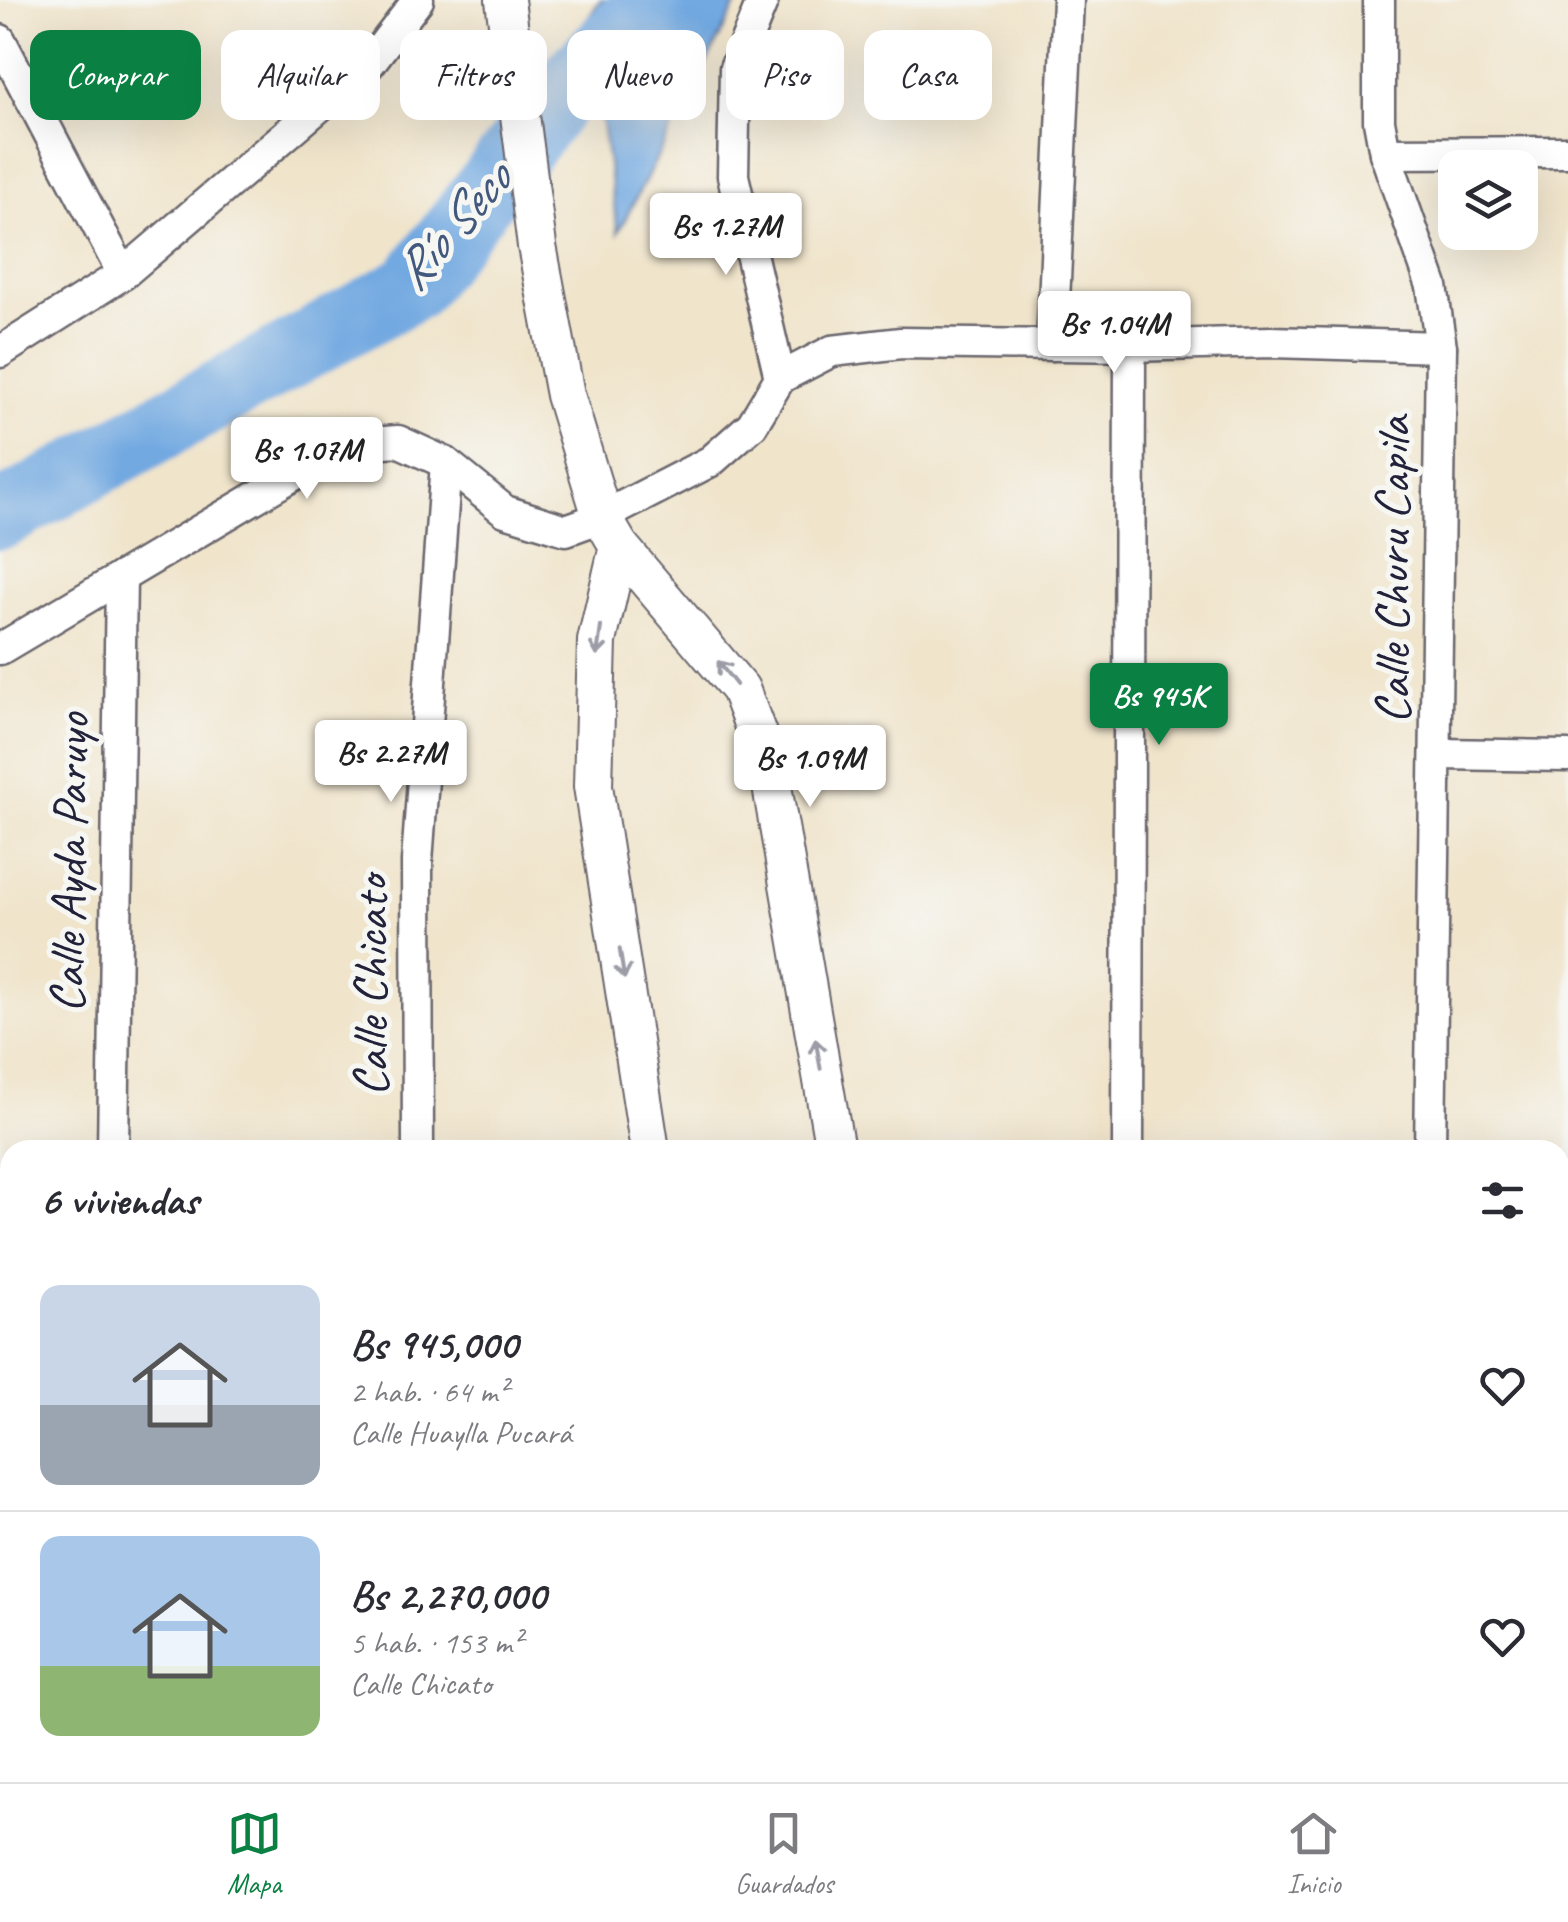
<!DOCTYPE html>
<html lang="es">
<meta charset="utf-8">
<style>
:root{--surface:#fff;--page:#f2f2f3;--text:#2b2b33;--muted:#7c7c81;--line:#e1e1e2;--accent:#0b8043}
body{margin:0;font-family:Caveat,sans-serif;background:var(--page);color:var(--text);height:100vh;display:flex;flex-direction:column;font-size:38px;white-space:nowrap}
*{box-sizing:border-box;margin:0}
p{font-size:32px;color:var(--muted)}
.icon{flex:none;width:55px;height:55px;fill:none;stroke:currentColor;stroke-width:2;stroke-linecap:round;stroke-linejoin:round}
.map{position:relative;flex:1;overflow:hidden}
.drawer{position:absolute;left:0px;top:1140px;width:1570px;height:642px;display:flex;flex-direction:column;background:var(--surface);border-radius:30px 30px 0 0;box-shadow:0 10px 40px #0002}
.drawer>*{flex:none}
.top-card{position:absolute;left:30px;top:30px;width:1000px;height:90px;display:flex;gap:20px}
.fabs{position:absolute;left:1438px;top:150px;display:grid;gap:20px}
.fabs a{display:grid;place-items:center;width:100px;height:100px;border-radius:20px;background:var(--surface);box-shadow:0 10px 40px #0002;font-size:50px}
.price{position:absolute;translate:-50% -85px;padding:0 22px;border-radius:10px;background:#fff;color:#222;font-size:32px;line-height:65px;filter:drop-shadow(0 2px 5px #0008)}
.price::after{content:'';position:absolute;left:50%;top:60px;width:30px;height:22px;margin-left:-15px;background:inherit;clip-path:polygon(0 0,100% 0,50% 100%)}
.price.on{background:var(--accent);color:#fff}
ul{padding:0;list-style:none}
li{display:flex;align-items:center;gap:30px;height:250px;padding:0 40px}
li+li{border-top:2px solid var(--line)}
li span{display:grid;place-items:center;flex:none;width:280px;height:200px;border-radius:20px;color:#555}
li>.icon{margin-inline-start:auto}
span .icon{width:120px;height:120px;fill:#fffc;stroke-width:1}
li b{font-size:42px}
h2{display:flex;justify-content:space-between;align-items:center;height:120px;padding:0 40px;font-size:42px}
.pill{padding:0 35px;border-radius:20px;background:var(--surface);box-shadow:0 10px 40px #0002;font-size:35px;line-height:90px}
.pill.on{background:var(--accent);color:#fff}
.menu{display:flex;justify-content:space-around;align-items:center;height:140px;border-top:2px solid var(--line);background:var(--surface);font-size:28px;color:var(--muted)}
.menu a{display:grid;justify-items:center;gap:5px}
.menu .on{color:var(--accent)}
.map>svg:first-child{display:block}
.water{fill:#72a9e1;stroke:#4a668e;stroke-width:2.5}
.lines{fill:none;stroke-linecap:round;stroke-linejoin:round}
.river{stroke:#72a9e1;stroke-width:68}
.minor-casing{stroke:#6a666d;stroke-width:35}
.tertiary-casing{stroke:#6a666d;stroke-width:42}
.minor{stroke:#fff;stroke-width:30}
.tertiary{stroke:#fff;stroke-width:38}
.oneway{stroke:#9c9ca7}
.labels{text-anchor:middle;dominant-baseline:central;stroke-width:10;stroke-linejoin:round;paint-order:stroke}
.street-label{font-size:50px;fill:#22223b;stroke:#f6f6f2}
.water-label{font-size:52px;font-style:italic;fill:#42587d;stroke:#f6f6f2}
</style>
<div class="map">
<svg width="1568" height="1782" viewBox="0 0 1568 1782">
<rect width="100%" height="100%" fill="#f6f6f2"/>
<filter id="ink" filterUnits="userSpaceOnUse"><feTurbulence type="fractalNoise" baseFrequency=".01" numOctaves="2"/><feDisplacementMap in="SourceGraphic" scale="20" xChannelSelector="R" yChannelSelector="G"/><feConvolveMatrix kernelMatrix="1 2 1 2 8 2 1 2 1" color-interpolation-filters="sRGB"/></filter>
<filter id="wash" filterUnits="userSpaceOnUse"><feTurbulence type="fractalNoise" baseFrequency=".0048" numOctaves="4" result="noise"/><feDisplacementMap in="SourceGraphic" scale="40" xChannelSelector="R" yChannelSelector="G"/><feGaussianBlur stdDeviation="2.25" result="paint"/><feColorMatrix in="noise" values="0 0 0 0 0 0 0 0 0 0 0 0 0 0 0 0 0 1.4 0 .05"/><feComposite in="paint" operator="in"/></filter>
<g filter="url(#wash)">
<rect width="100%" height="100%" fill="#f0e4cb"/>
<polygon class="water" points="600,0 739,0 618,233 587,20"/>
<g class="lines">
<polyline class="river" points="0,516 412,287 565,89 652,0"/>
</g>
</g>
<g filter="url(#ink)">
<g class="lines">
<g class="minor-casing">
<g id="minor">
<polyline points="1379,0 1379,121 1385,153 1432,286 1441,347 1430,1150"/>
<polyline points="0,40 123,274"/>
<polyline points="1385,153 1568,152"/>
<polyline points="1052,345 1068,0"/>
<polyline points="0,352 123,274 369,64 418,0"/>
<polyline points="780,378 832,351 901,343 1130,346 1271,342 1441,347"/>
<polyline points="0,649 344,445 398,441 446,463 505,511 566,530 602,517 711,461 752,425 780,378 733,176 735,68 763,0"/>
<polyline points="1438,754 1568,756"/>
<polyline points="113,1150 121,577"/>
<polyline points="418,1150 417,862 446,463"/>
<polyline points="1128,1150 1130,346"/>
<polyline points="0,1598 10,1599"/>
<polyline points="1519,1772 1519,1782"/>
<polyline points="168,1782 168,1772"/>
<polyline points="486,1782 486,1772"/>
</g>
</g>
<g class="tertiary-casing">
<g id="tertiary">
<polyline points="505,0 537,246 565,395 602,517 619,546 740,689 768,763 835,1150"/>
<polyline points="619,546 597,641 593,786 650,1150"/>
<polyline points="1560,1579 1568,1576"/>
<polyline points="1560,1694 1568,1690"/>
<polyline points="739,1772 741,1782"/>
<polyline points="951,1772 952,1782"/>
<polyline points="1121,1782 1142,1772"/>
<polyline points="1364,1782 1386,1772"/>
</g>
</g>
<use href="#minor" class="minor"/>
<use href="#tertiary" class="tertiary"/>
</g>
<defs><path id="oneway-shaft" d="M-6 0H5M1.5-3L5.5 0L1.5 3" fill="none" stroke-width="1.6" stroke-linecap="round" stroke-linejoin="round" transform="scale(2.5)"/></defs>
<g class="oneway">
<use href="#oneway-shaft" transform="translate(599 641) rotate(98)"/>
<use href="#oneway-shaft" transform="translate(727 673) rotate(-128)"/>
<use href="#oneway-shaft" transform="translate(622 964) rotate(81)"/>
<use href="#oneway-shaft" transform="translate(818 1054) rotate(-100)"/>
</g>
</g>
<g class="labels">
<g class="street-label">
<text transform="translate(1392 570) rotate(-90)">Calle Churu Capila</text>
<text transform="translate(69 863) rotate(-89)">Calle Ayda Paruyo</text>
<text transform="translate(370 986) rotate(-90)">Calle Chicato</text>
</g>
<g class="water-label">
<text transform="translate(452 226) rotate(-49)">Río Seco</text>
</g>
</g>
</svg>
<div class="fabs">
<a><svg class="icon" aria-label="layers" viewBox="0 0 24 24"><path d="M12 4l9 5-9 5-9-5zM3 14l9 5 9-5"/></svg></a>
</div>
<b class="price" style="left:726px;top:278px">Bs 1.27M</b>
<b class="price" style="left:1114px;top:376px">Bs 1.04M</b>
<b class="price" style="left:307px;top:502px">Bs 1.07M</b>
<b class="price on" style="left:1159px;top:748px">Bs 945K</b>
<b class="price" style="left:391px;top:805px">Bs 2.27M</b>
<b class="price" style="left:810px;top:810px">Bs 1.09M</b>
<div class="top-card">
<a class="pill on">Comprar</a>
<a class="pill">Alquilar</a>
<a class="pill">Filtros</a>
<a class="pill">Nuevo</a>
<a class="pill">Piso</a>
<a class="pill">Casa</a>
</div>
<section class="drawer">
<h2>6 viviendas<svg class="icon" aria-label="filters" viewBox="0 0 24 24"><path d="M4 7h16M4 17h16"/><circle cx="9" cy="7" r="2"/><circle cx="15" cy="17" r="2"/></svg></h2>
<ul>
<li><span style="background:linear-gradient(#c9d6e8 60%,#9aa5b1 0)"><svg class="icon" aria-label="home" viewBox="0 0 24 24"><path d="M3 11l9-7 9 7M6 9v11h12V9"/></svg></span><div><b>Bs 945,000</b><p>2 hab. · 64 m²</p><p>Calle Huaylla Pucará</p></div><svg class="icon" aria-label="heart" viewBox="0 0 24 24"><path d="M12 20l-8-8c-3-5 5-10 8-4 3-6 11-1 8 4z"/></svg></li>
<li><span style="background:linear-gradient(#a9c7e8 65%,#8fb573 0)"><svg class="icon" aria-label="home" viewBox="0 0 24 24"><path d="M3 11l9-7 9 7M6 9v11h12V9"/></svg></span><div><b>Bs 2,270,000</b><p>5 hab. · 153 m²</p><p>Calle Chicato</p></div><svg class="icon" aria-label="heart" viewBox="0 0 24 24"><path d="M12 20l-8-8c-3-5 5-10 8-4 3-6 11-1 8 4z"/></svg></li>
</ul>
</section>
</div>
<nav class="menu">
<a class="on"><svg class="icon" aria-label="map" viewBox="0 0 24 24"><path d="M3 6l6-2 6 2 6-2v14l-6 2-6-2-6 2zM9 4v14M15 6v14"/></svg>Mapa</a>
<a><svg class="icon" aria-label="saved" viewBox="0 0 24 24"><path d="M7 4h10v16l-5-4-5 4z"/></svg>Guardados</a>
<a><svg class="icon" aria-label="home" viewBox="0 0 24 24"><path d="M3 11l9-7 9 7M6 9v11h12V9"/></svg>Inicio</a>
</nav>
